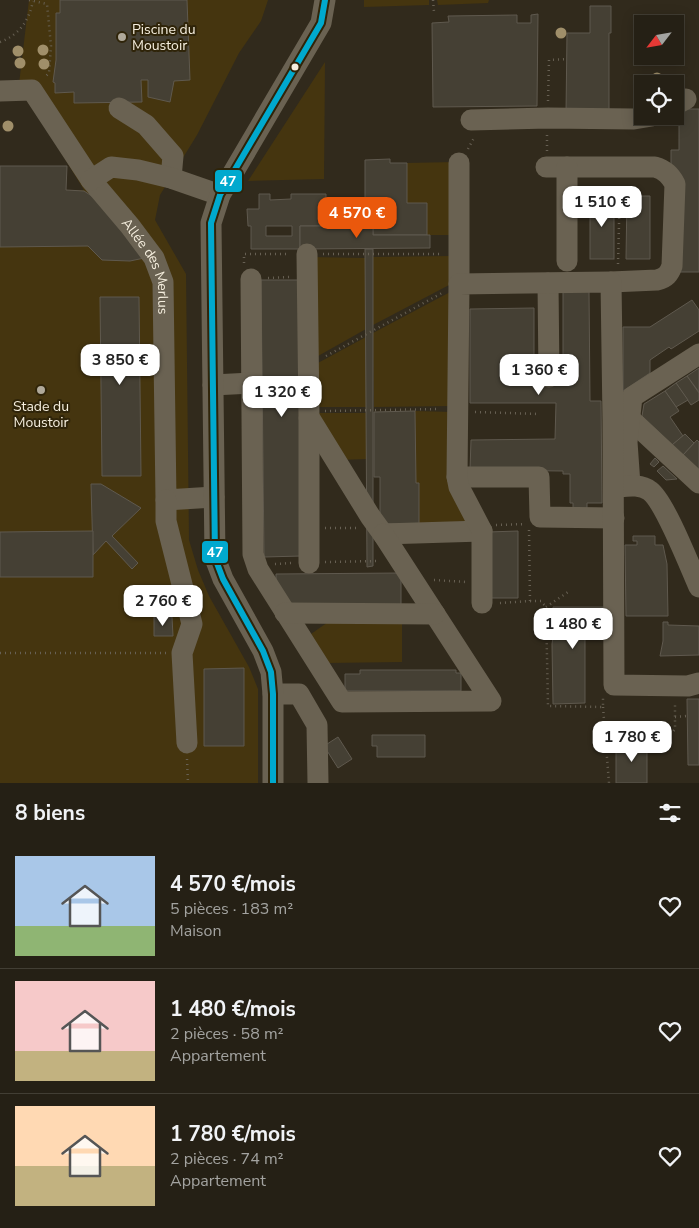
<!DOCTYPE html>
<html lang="fr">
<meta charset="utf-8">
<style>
:root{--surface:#252015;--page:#312d22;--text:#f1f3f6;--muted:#a3a3a0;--line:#423e34;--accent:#ea580c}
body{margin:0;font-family:"Nunito Sans",sans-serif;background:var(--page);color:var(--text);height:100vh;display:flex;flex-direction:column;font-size:19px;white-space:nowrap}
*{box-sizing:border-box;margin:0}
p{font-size:16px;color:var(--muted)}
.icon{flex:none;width:28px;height:28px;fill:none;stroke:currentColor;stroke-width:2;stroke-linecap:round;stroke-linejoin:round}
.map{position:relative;height:783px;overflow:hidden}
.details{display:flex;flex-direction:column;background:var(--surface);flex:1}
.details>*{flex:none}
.needle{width:32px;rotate:239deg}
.buttons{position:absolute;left:634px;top:15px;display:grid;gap:10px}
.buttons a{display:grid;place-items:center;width:50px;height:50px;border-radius:0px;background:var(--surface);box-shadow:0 2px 12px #0003,0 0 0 1px var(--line);font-size:25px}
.price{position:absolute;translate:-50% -42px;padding:0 11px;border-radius:10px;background:#fff;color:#222;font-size:16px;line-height:32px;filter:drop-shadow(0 1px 2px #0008)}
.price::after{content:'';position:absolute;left:50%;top:30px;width:15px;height:11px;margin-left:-8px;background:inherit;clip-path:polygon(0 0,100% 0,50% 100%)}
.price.on{background:var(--accent);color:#fff}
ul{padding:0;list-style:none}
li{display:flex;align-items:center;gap:15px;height:125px;padding:0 15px}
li+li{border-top:1px solid var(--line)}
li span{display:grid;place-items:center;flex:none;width:140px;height:100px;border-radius:0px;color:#555}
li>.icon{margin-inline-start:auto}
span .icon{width:60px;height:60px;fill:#fffc;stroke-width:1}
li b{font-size:21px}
h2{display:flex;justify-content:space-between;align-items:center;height:60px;padding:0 15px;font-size:21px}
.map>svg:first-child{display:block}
.green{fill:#45350f}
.building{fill:#454034;stroke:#5f594e;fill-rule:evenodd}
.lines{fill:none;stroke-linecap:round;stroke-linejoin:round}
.path{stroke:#676053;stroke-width:2.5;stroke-dasharray:1 4;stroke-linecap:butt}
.minor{stroke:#6a6252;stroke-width:21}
.bus-1-casing{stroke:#2f2409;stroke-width:10}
.bus-1{stroke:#00a9ce;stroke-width:6}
.tree{fill:#a08f6a}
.poi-dot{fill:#b0a99a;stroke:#2f2409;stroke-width:2}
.bus-dot{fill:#f5eede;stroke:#2f2409;stroke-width:2}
.labels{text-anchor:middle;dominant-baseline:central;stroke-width:4;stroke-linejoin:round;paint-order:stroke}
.poi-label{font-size:14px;fill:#f5eede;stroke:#2f2409;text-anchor:start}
.street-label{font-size:14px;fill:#f5eede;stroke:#2f2409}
.line-badge{stroke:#2f2409;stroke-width:2}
.badge-label{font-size:14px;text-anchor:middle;font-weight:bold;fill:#fff}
</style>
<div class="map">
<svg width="699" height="783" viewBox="0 0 699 783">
<rect width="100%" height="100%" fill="#312a1c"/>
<g class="green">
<polygon points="29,0 268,0 261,21 239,53 197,135 160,195 155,220 186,274 189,540 198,570 209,596 249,667 258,689 258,783 0,783 0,195 84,190 19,84"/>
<polygon points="364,0 429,0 429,5 364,7"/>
<polygon points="437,0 489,0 488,3 438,5"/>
<polygon points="325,62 324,179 248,181"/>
<polygon points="455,162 456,235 427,235 407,203 407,163"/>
<polygon points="452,256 451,284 373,325 373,257"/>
<polygon points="309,257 365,258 366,329 311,360"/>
<polygon points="452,291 452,406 374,407 373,333"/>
<polygon points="366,337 366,407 317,407 316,364"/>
<polygon points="415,411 452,412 473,521 419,524 419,483 416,483"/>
<polygon points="317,413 366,413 367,459 338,460"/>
<polygon points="331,620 402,620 402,662 326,663 311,634"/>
</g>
<g class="building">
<polygon points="60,0 187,0 190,80 174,81 170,102 148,97 148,80 141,80 142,102 74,103 74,92 55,93 55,83 53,82 56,60 56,13 60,13"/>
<polygon points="590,6 611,6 611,33 609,33 609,114 566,114 567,33 590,33"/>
<polygon points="538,14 537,106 433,107 432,23 449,22 448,16 517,15 517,23 531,23 531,15"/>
<polygon points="679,109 699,109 699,272 679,272 671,173 671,150 679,150"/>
<polygon points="390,159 390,163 407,163 407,203 427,203 427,235 373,235 373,222 365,222 365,160"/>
<polygon points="0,166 67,166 66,190 84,191 107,206 149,257 130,261 102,260 88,246 0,247"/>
<path d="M 259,194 L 270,194 L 270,200 L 291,199 L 291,194 L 326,194 L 326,226 L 300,226 L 300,249 L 251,249 L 251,226 L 248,226 L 247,209 L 259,209 ZM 266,226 L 292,226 L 292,236 L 266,236 Z"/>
<rect x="590" y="196" width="24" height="63"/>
<polygon points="627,196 650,196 650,259 626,259"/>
<polygon points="300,226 373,226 373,235 430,235 430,248 300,249"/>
<polygon points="365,249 373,249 373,566 367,567"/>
<polygon points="261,280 300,280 302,556 264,557"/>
<polygon points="563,290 589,291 590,401 601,401 602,503 587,503 587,513 573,513 573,503 570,503 570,474 563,474 563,471 470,470 471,440 555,439 556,403 470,403 470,309 534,308 534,383 563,383"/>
<polygon points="100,297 139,297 141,476 102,476"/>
<polygon points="692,300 699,310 699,331 671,349 669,347 650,360 650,373 623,391 623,327 650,327"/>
<polygon points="699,368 699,392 687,376"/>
<polygon points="687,376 699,393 699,400 691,405 676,383"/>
<polygon points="676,383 688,400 676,407 665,391"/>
<polygon points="665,391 679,411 670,417 683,436 672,445 642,416 644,404"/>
<polygon points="415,411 416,483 419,483 419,524 380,524 380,477 374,477 374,412"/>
<polygon points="685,434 694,443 683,455 672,445"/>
<polygon points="697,440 699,442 699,470 683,455"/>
<polygon points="655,458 659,462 654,467 650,464"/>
<polygon points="663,466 677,479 666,480 657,471"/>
<polygon points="91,484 101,484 141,508 112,536 138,563 132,569 106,541 93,555"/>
<polygon points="93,531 93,577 0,577 0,532"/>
<polygon points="518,531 518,598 488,598 488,532"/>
<polygon points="633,536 655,536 655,545 663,545 667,564 668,616 626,616 625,545 637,545 637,541 633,541"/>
<polygon points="401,573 401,608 286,609 276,595 276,574"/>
<polygon points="553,607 609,607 609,632 578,632 578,636 585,636 585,703 553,704 552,644 553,637 559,637 559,632 553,632"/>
<polygon points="154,617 172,617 173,636 154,636"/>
<polygon points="663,622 668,622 668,625 699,626 699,655 660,656 663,641"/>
<polygon points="244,668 244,746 204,746 204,669"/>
<polygon points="360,670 456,670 456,673 461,673 461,691 345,691 345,674 360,674"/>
<polygon points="687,699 699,699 699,765 688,765"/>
<polygon points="372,735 425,735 425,757 377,757 377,746 372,746"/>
<polygon points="338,737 352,759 338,768 324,746"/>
<rect x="616" y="742" width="31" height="41"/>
</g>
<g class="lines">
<g class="path">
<polyline points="29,0 47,4 51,46 49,73 44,78"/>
<polyline points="433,0 434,12"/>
<path d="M 0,42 C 19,35 29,21 33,1"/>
<polyline points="548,101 549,60 567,59"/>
<polyline points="468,149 475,136"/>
<polyline points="547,151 547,134"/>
<polyline points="323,254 442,254"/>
<polyline points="244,263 244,254 290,254"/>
<polyline points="618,264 620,184"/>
<polyline points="268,278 290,277"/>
<polyline points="326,356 442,293"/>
<polyline points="325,411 440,409"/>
<polyline points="475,412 540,414"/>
<polyline points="496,525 526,524"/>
<polyline points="325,528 357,528"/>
<polyline points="325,562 380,561"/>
<polyline points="275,564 292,563"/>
<polyline points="434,580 466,582"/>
<polyline points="530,601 541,601 546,607 548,706 603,707 603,698"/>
<polyline points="500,603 530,601 529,529"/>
<polyline points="546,607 568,592"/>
<polyline points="0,653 166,653"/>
<polyline points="603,707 609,783"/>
<polyline points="675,717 687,716"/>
<polyline points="605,734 667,735 672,733 675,729 675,703"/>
<polyline points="187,759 188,783"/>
</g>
<g class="minor">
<path id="s1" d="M 0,91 L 32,90 L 91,180 L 130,226 L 154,258 L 163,282 L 166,500 L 214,497"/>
<polyline points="675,105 686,99"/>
<polyline points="119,108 146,125 173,156 171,178"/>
<polyline points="471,120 548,118 634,119 652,116"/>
<path d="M 546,167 L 655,167 C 665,170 670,175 675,184 L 672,266 C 669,274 666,278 657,280 L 611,282"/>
<polyline points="91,180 111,167 138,170 171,178 220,195"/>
<polyline points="307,254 309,417 370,516 383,534 482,531"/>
<polyline points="567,261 567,167"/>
<polyline points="251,279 253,554 258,569 342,702 491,701 383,534"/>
<polyline points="548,283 549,377"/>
<polyline points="459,284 459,163"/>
<polyline points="213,385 252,383"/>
<polyline points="630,419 699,483"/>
<polyline points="457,477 539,477 540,517 614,518"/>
<polyline points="630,485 627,442 632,397 699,354"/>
<path d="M 617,487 C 628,486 641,484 650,491 C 665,502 690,567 699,587"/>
<polyline points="166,500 166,521 192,624 182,653 187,743"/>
<polyline points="309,563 309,418"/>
<polyline points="482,603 482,531 459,487 457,477 459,284 611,282 613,420 614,685 688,686 699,683"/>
<polyline points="285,613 435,614"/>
<polyline points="273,694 299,694 317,725 318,783"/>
<polyline points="273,783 273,694 271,672 263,651 223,579 215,558 211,223 220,195 321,23 325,0"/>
</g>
<g class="bus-1-casing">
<polyline id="bus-1" points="273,783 273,694 271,672 263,651 223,579 215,558 211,223 220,195 321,23 325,0"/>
</g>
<use href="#bus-1" class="bus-1"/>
</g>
<g class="tree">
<circle cx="561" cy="33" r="5.5"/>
<circle cx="43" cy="50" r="5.5"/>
<circle cx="18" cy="51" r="5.5"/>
<circle cx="20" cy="63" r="5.5"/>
<circle cx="44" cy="64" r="5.5"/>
<circle cx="657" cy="78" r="5.5"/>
<circle cx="8" cy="126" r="5.5"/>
</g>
<g class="poi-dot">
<circle cx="122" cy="37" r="5"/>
<circle cx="41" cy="390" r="5"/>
</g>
<circle class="bus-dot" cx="295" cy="67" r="4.5"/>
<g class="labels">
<g class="poi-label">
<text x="132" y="29">Piscine du<tspan x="132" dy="16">Moustoir</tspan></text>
<text x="41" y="406" text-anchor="middle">Stade du<tspan x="41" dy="16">Moustoir</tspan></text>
</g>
<g class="street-label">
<text stroke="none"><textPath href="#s1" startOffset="245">Allée des Merlus</textPath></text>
</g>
</g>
<g class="line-badge">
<rect x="214" y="169" width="29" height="24" rx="5" fill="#00a9ce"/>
<rect x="201" y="540" width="28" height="24" rx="5" fill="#00a9ce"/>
</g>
<g class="badge-label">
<text x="228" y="186">47</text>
<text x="215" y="557">47</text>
</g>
</svg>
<div class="buttons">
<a><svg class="needle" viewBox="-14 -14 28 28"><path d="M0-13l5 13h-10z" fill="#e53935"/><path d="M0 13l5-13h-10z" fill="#a3a3a0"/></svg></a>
<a><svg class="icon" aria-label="locate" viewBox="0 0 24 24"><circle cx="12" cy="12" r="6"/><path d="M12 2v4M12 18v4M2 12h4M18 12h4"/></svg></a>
</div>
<b class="price" style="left:602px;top:228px">1 510 €</b>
<b class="price on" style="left:357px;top:239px">4 570 €</b>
<b class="price" style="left:120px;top:386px">3 850 €</b>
<b class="price" style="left:539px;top:396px">1 360 €</b>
<b class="price" style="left:282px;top:418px">1 320 €</b>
<b class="price" style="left:163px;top:627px">2 760 €</b>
<b class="price" style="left:573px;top:650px">1 480 €</b>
<b class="price" style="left:632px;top:763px">1 780 €</b>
</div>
<section class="details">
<h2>8 biens<svg class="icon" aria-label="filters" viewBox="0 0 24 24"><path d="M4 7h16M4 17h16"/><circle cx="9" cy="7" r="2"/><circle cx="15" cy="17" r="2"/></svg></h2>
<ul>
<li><span style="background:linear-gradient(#a9c7e8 70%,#8fb573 0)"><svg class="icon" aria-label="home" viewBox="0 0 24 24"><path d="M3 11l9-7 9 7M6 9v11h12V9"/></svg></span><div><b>4 570 €/mois</b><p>5 pièces · 183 m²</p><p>Maison</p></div><svg class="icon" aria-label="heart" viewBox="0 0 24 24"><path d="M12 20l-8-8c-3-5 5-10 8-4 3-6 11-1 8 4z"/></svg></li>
<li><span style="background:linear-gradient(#f6c9c9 70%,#c2b280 0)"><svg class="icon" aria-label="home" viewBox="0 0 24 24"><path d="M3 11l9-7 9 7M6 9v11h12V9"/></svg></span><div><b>1 480 €/mois</b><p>2 pièces · 58 m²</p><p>Appartement</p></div><svg class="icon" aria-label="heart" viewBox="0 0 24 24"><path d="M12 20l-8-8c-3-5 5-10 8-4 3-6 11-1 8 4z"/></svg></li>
<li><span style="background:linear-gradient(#ffd9b3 60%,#c2b280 0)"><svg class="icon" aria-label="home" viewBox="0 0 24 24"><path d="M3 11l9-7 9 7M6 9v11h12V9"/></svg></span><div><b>1 780 €/mois</b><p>2 pièces · 74 m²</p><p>Appartement</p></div><svg class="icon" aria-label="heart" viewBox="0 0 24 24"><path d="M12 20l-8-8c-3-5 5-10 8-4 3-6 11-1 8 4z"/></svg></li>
</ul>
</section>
